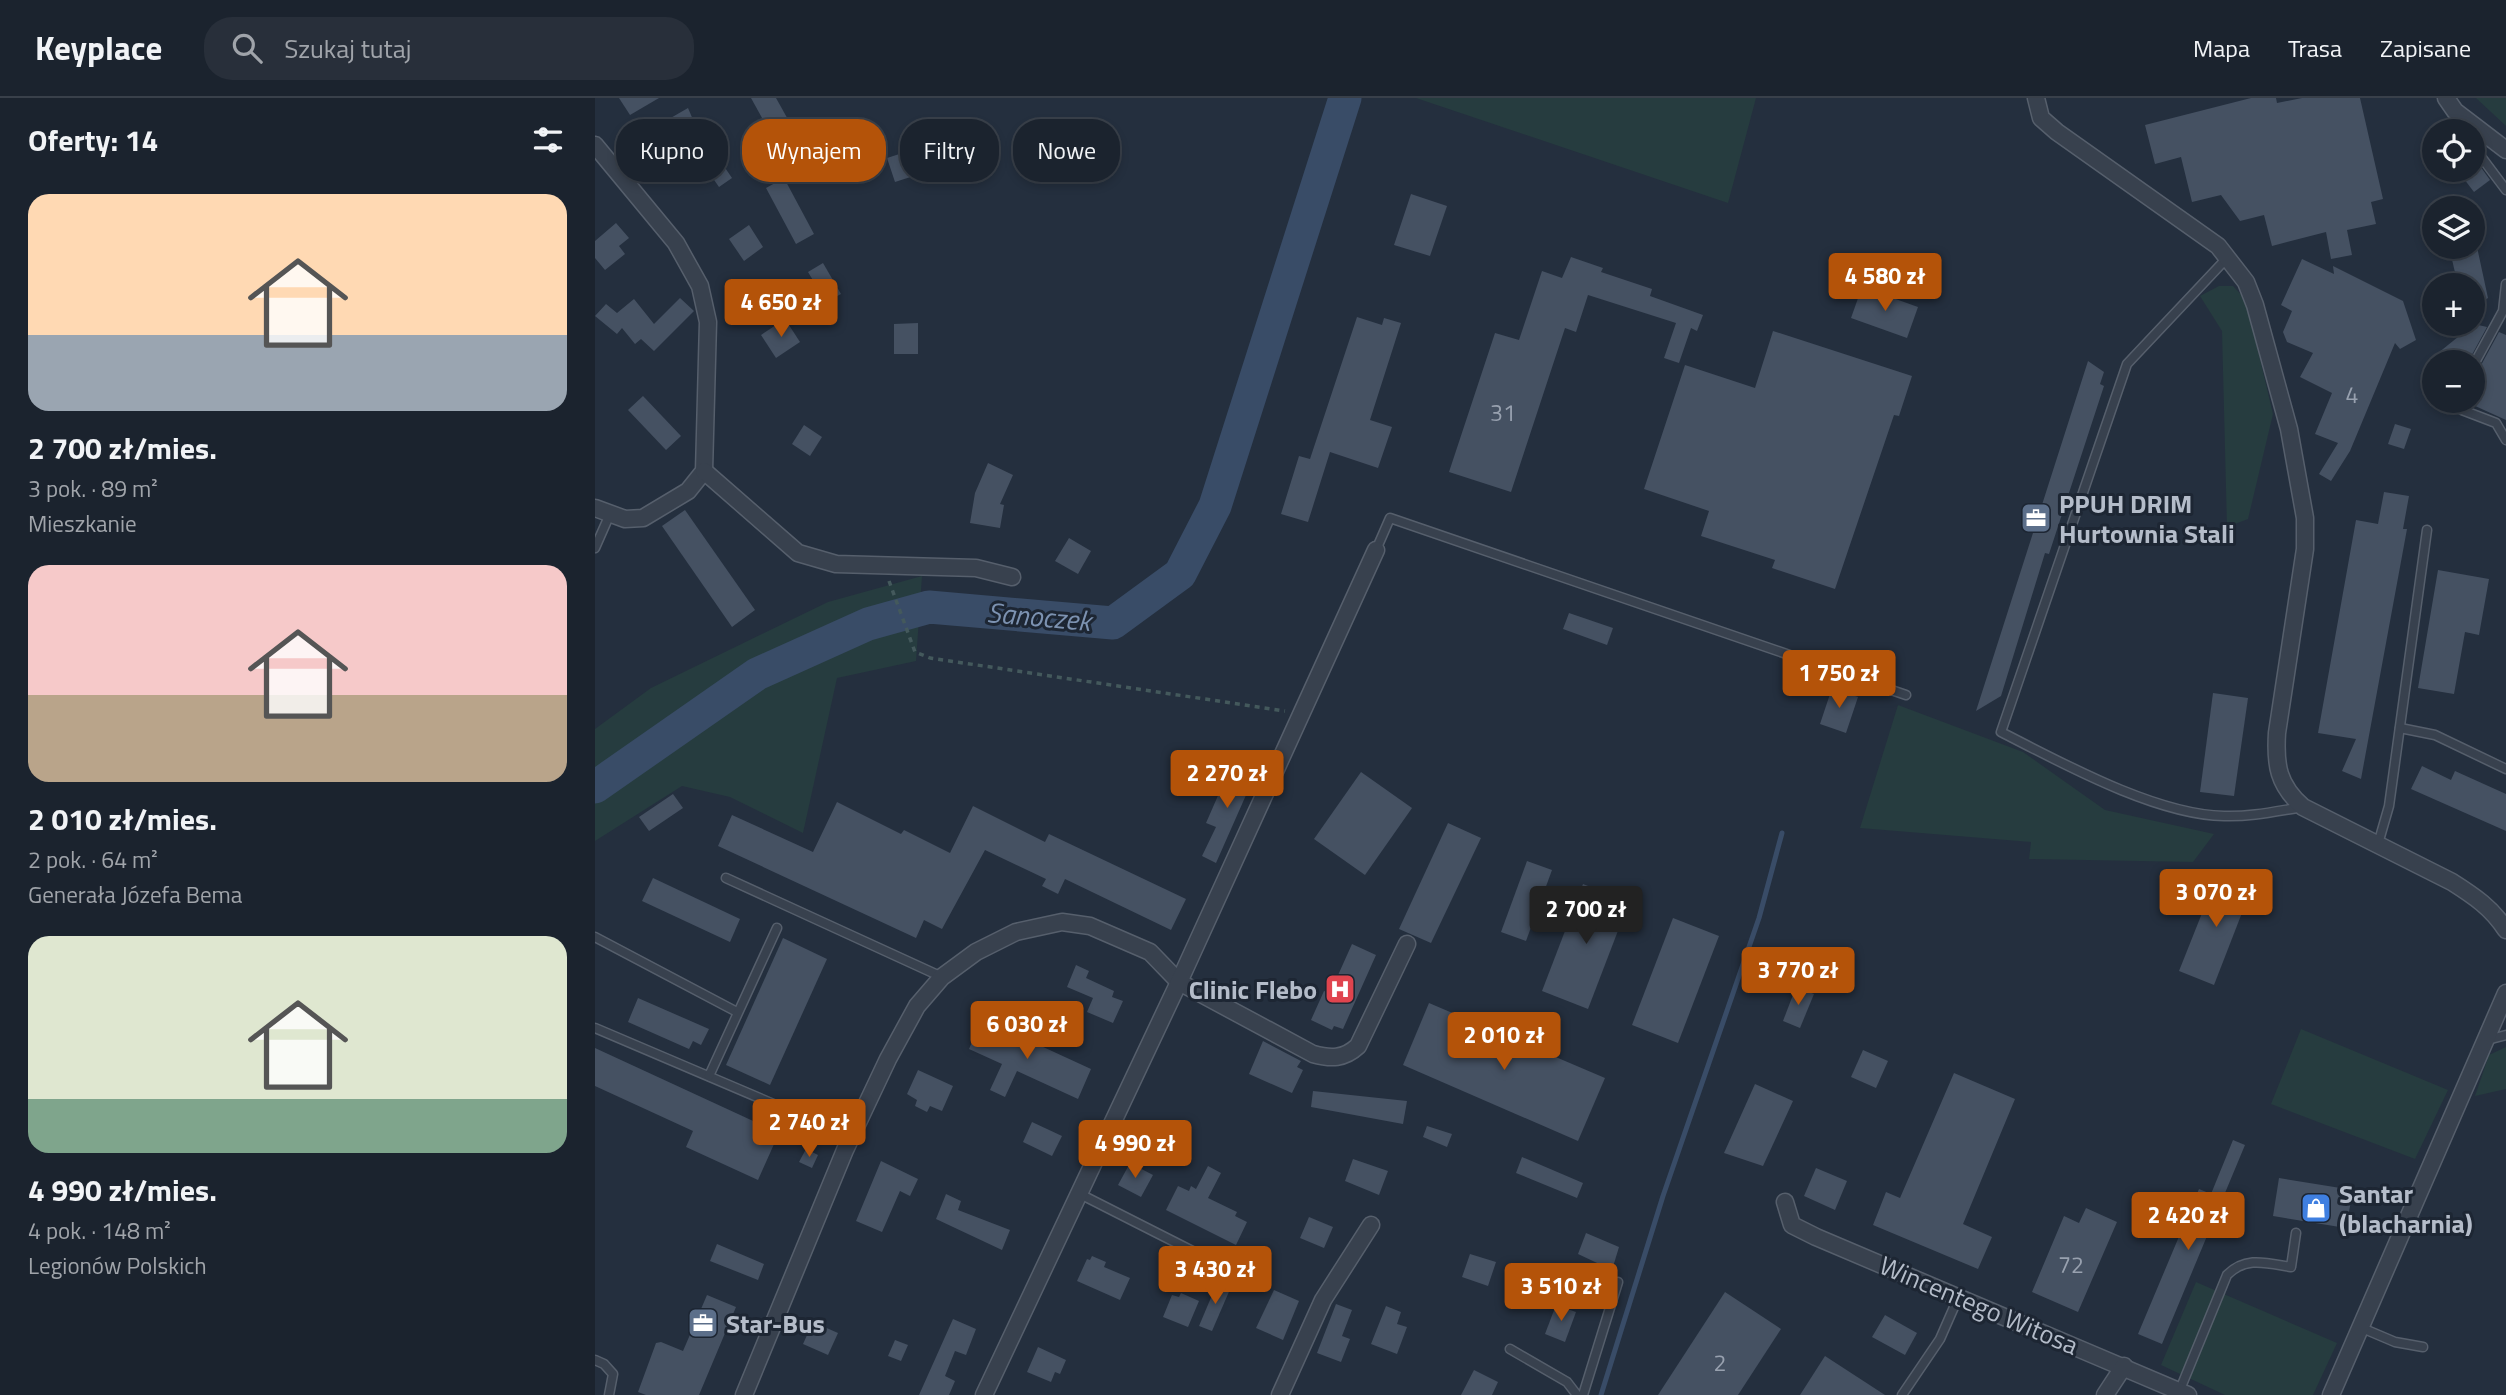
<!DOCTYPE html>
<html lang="pl">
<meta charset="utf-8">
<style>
:root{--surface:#1b232e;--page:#282f3a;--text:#f1f3f6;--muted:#a0a4aa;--line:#39404a;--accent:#b45309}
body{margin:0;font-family:"Titillium Web",sans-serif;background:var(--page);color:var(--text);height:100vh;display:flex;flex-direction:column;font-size:26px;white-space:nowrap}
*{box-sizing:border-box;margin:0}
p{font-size:23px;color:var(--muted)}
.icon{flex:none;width:38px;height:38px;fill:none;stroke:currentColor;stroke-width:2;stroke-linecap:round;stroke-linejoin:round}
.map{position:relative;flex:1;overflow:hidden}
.drawer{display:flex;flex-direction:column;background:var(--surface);width:595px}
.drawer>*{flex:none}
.banner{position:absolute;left:21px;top:21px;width:665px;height:63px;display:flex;gap:14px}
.controls{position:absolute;left:1827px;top:21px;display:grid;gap:14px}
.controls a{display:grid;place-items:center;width:63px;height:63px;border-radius:50%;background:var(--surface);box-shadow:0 4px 10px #0003,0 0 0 2px var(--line);font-size:35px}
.price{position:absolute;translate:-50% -60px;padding:0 16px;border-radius:7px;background:var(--accent);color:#fff;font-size:23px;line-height:46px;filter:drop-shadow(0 2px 4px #0008)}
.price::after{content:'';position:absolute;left:50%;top:42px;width:21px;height:16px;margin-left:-10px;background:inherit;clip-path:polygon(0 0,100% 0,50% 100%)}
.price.selected{background:#222;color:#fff}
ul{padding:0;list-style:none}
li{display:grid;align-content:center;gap:14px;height:371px;padding:0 28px}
li span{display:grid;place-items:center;height:217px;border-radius:21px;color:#555}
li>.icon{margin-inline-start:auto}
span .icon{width:126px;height:126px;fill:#fffc;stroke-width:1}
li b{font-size:30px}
h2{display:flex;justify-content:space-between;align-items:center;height:84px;padding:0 28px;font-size:30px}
.pill{padding:0 24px;border-radius:28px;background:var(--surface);box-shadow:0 4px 10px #0003,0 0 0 2px var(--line);font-size:24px;line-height:63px}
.pill.selected{background:var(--accent);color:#fff}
header{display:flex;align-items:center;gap:42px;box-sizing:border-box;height:98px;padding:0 35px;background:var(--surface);border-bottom:2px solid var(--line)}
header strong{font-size:33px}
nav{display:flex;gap:38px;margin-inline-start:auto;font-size:24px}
.search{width:490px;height:63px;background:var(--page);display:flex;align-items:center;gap:18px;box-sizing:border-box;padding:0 24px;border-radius:28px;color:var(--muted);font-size:26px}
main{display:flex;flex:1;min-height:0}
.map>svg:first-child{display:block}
.green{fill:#263c3f}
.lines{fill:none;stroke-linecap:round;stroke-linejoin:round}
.stream{stroke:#394c67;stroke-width:5}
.river{stroke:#394c67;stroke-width:33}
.building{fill:#455162}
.lane-casing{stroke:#565f6c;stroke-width:11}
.street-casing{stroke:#565f6c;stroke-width:19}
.path{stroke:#44595c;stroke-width:3.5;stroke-dasharray:5 5;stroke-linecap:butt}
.lane{stroke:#38414e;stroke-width:8}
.street{stroke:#38414e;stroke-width:16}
.labels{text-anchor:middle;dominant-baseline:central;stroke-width:6;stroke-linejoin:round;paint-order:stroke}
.number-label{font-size:23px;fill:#98a1af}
.poi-label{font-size:26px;font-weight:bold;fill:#b4bcc9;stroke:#1d2633;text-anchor:start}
.street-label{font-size:26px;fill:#b4bcc9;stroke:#1d2633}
.water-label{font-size:28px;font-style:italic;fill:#7c92b1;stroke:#1d2633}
</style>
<header>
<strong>Keyplace</strong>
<div class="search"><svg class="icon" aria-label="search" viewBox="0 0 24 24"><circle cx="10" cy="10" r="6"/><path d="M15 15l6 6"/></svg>Szukaj tutaj</div>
<nav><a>Mapa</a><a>Trasa</a><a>Zapisane</a></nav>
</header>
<main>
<section class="drawer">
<h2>Oferty: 14<svg class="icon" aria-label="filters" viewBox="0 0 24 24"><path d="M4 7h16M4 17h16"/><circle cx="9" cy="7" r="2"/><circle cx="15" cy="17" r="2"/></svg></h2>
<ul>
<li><span style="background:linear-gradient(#ffd9b3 65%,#9aa5b1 0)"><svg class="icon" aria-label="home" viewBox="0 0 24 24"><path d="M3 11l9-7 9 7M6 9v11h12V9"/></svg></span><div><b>2 700 zł/mies.</b><p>3 pok. · 89 m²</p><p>Mieszkanie</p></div></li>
<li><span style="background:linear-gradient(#f6c9c9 60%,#b9a48a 0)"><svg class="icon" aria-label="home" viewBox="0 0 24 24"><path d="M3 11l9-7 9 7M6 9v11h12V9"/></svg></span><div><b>2 010 zł/mies.</b><p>2 pok. · 64 m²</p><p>Generała Józefa Bema</p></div></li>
<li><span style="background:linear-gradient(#dfe7d0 75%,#7fa58c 0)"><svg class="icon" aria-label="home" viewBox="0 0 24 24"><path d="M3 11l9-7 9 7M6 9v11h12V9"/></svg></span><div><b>4 990 zł/mies.</b><p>4 pok. · 148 m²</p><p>Legionów Polskich</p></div></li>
</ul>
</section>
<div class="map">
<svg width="1911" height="1297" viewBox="0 0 1911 1297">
<rect width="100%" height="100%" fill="#242f3e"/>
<g class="green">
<polygon points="821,0 1161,0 1133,105"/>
<polygon points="1881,0 1911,0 1911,28"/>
<polygon points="1624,188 1638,188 1651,202 1678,316 1653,421 1632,429 1627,233 1605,198"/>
<polygon points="327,478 321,563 242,580 208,735 135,699 87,688 0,743 0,631 56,590 233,504"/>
<polygon points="1303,607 1428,654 1510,712 1619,736 1598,764 1434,761 1436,744 1265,730"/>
<polygon points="1706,931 1853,992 1820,1061 1676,1006"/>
<polygon points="1911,949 1911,991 1880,998 1894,957"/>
<polygon points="1601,1184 1742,1245 1718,1297 1630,1297 1566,1267"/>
</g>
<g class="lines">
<polyline class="stream" points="1006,1297 1068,1098 1164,820 1187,735"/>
<polyline class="river" points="0,689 162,576 273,526 334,509 518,525 585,476 620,408 750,0"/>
</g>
<g class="building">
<polygon points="24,0 64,0 35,17"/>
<polygon points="156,0 181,0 195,25 176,36"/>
<polygon points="1656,0 1681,0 1682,5 1707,0 1765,0 1788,101 1776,104 1781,126 1752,132 1757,157 1736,161 1731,134 1677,148 1669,117 1645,123 1626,97 1597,104 1586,59 1560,66 1550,27"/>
<polygon points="93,10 99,24 137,80 124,89 92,43 51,70 37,50 62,33 60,29"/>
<polygon points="323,50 331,74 300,84 292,60"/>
<polygon points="1885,68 1895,82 1879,94 1869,81"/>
<polygon points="189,80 219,136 201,146 171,90"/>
<polygon points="816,96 852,108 835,158 799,147"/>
<polygon points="21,125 34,140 24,148 30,156 10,172 0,160 0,143"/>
<polygon points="154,127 168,149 149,163 134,141"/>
<polygon points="1854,149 1882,149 1893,200 1878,209 1878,187 1863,187"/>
<polygon points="976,159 1008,170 1006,174 1057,191 1055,198 1108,217 1102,233 1096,230 1084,265 1069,260 1081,225 993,197 981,234 970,230 916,394 854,374 900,235 924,242 947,173 967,180"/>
<polygon points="1707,161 1739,176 1738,168 1808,203 1821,242 1805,251 1800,245 1755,353 1736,383 1724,376 1743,345 1720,336 1737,295 1705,279 1718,255 1692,244 1688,234 1697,213 1686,207"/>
<polygon points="228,165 246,196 231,204 213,174"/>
<polygon points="1267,189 1323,209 1312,240 1256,220"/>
<polygon points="85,200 99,213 59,253 46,241 40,246 27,230 22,236 0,218 11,206 22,215 39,201 59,226"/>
<polygon points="762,219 787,227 789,220 806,225 775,322 797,329 783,370 735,354 713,424 686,416 704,358 715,361"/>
<polygon points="190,221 205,244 181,260 166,237"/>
<polygon points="323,225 323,256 299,256 299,226"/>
<polygon points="1879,226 1892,229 1873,264 1832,264"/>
<polygon points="1178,233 1317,278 1304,318 1299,317 1240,491 1177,470 1180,462 1106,438 1114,413 1049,391 1090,267 1160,290"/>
<polygon points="1904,234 1911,237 1911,322 1878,307 1878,274 1884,271"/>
<polygon points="1493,263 1509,274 1505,286 1509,288 1454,456 1450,455 1406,598 1381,613"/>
<polygon points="48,298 86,338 71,352 33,312"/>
<polygon points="1800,326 1816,331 1809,351 1793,346"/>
<polygon points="209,327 227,339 215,358 197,346"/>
<polygon points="393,365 418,377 405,406 409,407 405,430 375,425 380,395"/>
<polygon points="1789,394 1814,398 1808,431 1812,431 1766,681 1747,673 1761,641 1723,635 1761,422 1783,426"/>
<polygon points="90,412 160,512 137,529 67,428"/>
<polygon points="474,440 496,453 483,476 460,463"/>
<polygon points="1843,472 1894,481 1884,537 1870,534 1859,596 1823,590"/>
<polygon points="974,515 1018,530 1012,547 968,531"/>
<polygon points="1237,590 1263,599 1251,635 1225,626"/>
<polygon points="1618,595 1653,600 1639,698 1605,694"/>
<polygon points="636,668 659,679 621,765 607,758 621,729 611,725"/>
<polygon points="1827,668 1856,682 1860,673 1911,696 1911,733 1816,691"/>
<polygon points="766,674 817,710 770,777 719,741"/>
<polygon points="78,696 88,710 54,733 44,719"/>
<polygon points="242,704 306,736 309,732 355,755 378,708 450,744 454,736 591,801 576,832 470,781 463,796 447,788 451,781 390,752 347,831 329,822 321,840 123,748 137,717 218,754"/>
<polygon points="853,725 886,740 836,845 804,831"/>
<polygon points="932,763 957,772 931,843 906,834"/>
<polygon points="1623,775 1657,789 1619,887 1584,873"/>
<polygon points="58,780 145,821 135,844 47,803"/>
<polygon points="988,786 1034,804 993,911 947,893"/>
<polygon points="1078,820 1124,838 1083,945 1037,927"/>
<polygon points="188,840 232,861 175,987 131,967"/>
<polygon points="757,846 781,857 748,931 739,928 737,932 716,922 729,893 735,895"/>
<polygon points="481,867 494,873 491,880 519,893 517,899 528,903 518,925 492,914 498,900 472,889"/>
<polygon points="1201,889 1219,896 1205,930 1188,923"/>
<polygon points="43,900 114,931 106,947 98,943 94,951 33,924"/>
<polygon points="834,905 1010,980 983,1043 808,967"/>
<polygon points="387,921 496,971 483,1001 422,973 410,999 395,992 407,966 374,951"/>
<polygon points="668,943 706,963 702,969 708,972 697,995 654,976"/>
<polygon points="0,950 184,1035 163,1082 91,1049 98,1033 0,988"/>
<polygon points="1268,952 1293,963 1281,990 1256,979"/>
<polygon points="323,972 358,988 347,1013 335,1008 332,1014 320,1008 322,1002 312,996"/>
<polygon points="1359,975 1420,1001 1368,1126 1397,1139 1383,1171 1278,1127 1291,1094 1305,1100"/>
<polygon points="1160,986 1198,1003 1168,1068 1129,1055"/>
<polygon points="718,993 812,1003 808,1026 716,1009"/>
<polygon points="437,1024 467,1038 457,1058 428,1044"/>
<polygon points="832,1028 857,1036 852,1049 828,1039"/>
<polygon points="1638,1042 1650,1047 1567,1246 1543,1236 1604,1091 1616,1096"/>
<polygon points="211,1051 223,1057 217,1070 204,1064"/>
<polygon points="927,1059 988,1085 982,1100 921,1075"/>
<polygon points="758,1061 793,1073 784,1097 750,1083"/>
<polygon points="286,1063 323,1081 315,1098 305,1093 287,1134 261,1123"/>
<polygon points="535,1065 558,1077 546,1099 523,1087"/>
<polygon points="613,1068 626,1075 613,1100 642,1114 640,1118 652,1124 641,1147 571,1112 583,1088 594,1093 596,1088 601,1091"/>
<polygon points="1221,1070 1252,1083 1240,1112 1209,1098"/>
<polygon points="1684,1080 1758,1092 1751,1130 1678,1118"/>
<polygon points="351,1096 366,1103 363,1112 415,1132 407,1152 341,1121"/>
<polygon points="1491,1110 1522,1124 1483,1214 1437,1194 1469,1118 1484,1125"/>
<polygon points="714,1119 738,1129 729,1150 705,1140"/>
<polygon points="991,1135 1024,1149 1017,1172 983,1156"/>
<polygon points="122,1146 169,1166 163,1182 115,1163"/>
<polygon points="875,1156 901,1164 893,1188 867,1179"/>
<polygon points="497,1158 511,1164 509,1169 535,1180 525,1202 482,1183 492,1161 495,1162"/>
<polygon points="623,1183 636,1189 617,1233 604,1228"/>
<polygon points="679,1192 704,1203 688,1242 661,1230"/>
<polygon points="1130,1194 1186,1231 1143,1297 1063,1297"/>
<polygon points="586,1195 604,1203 593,1229 568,1219 577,1197 584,1199"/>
<polygon points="112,1197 141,1209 104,1297 51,1297 43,1294 61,1245 66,1244 88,1253"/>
<polygon points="741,1206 757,1212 747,1238 755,1241 746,1264 722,1255"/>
<polygon points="961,1207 981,1214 970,1244 950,1236"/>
<polygon points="791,1208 806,1214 802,1226 812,1229 802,1256 776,1246"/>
<polygon points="1290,1217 1322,1235 1310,1257 1277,1239"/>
<polygon points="358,1221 381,1231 371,1257 360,1253 350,1278 360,1283 354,1297 324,1297"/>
<polygon points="218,1224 243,1235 233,1257 208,1246"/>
<polygon points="300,1242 313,1247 306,1263 293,1258"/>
<polygon points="443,1249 471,1262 465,1276 460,1274 456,1284 432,1274"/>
<polygon points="1230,1258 1290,1297 1205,1297"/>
<polygon points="879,1272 903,1284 897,1297 866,1297"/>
</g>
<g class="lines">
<g class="lane-casing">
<g id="lane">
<polyline points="1863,19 1869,33"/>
<polyline points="1878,48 1911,92"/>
<path d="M 1632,160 L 1532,266 L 1406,634 C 1467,665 1561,717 1629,718 C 1656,719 1682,713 1708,709"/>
<polyline points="1878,268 1908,213 1911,186"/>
<polyline points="1863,303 1867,312 1901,325 1911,342"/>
<polyline points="0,450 15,416"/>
<polyline points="781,452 795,420 1311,597"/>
<polyline points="1805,630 1840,637 1911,671"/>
<polyline points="1783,746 1794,708 1832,432"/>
<polyline points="131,780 347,879"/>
<polyline points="0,839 142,914"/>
<polyline points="0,930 256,1039"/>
<polyline points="1892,942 1911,937"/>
<polyline points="114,978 182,830"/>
<polyline points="483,1095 625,1167 641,1169"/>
<polyline points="1767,1230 1800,1244 1828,1249"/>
<polyline points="915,1251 972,1284 982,1297"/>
<polyline points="0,1262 9,1266 18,1276 14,1297"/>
<path d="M 1584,1294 L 1632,1177 C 1651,1158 1671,1165 1696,1169 L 1701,1135"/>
<polyline points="988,1297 1023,1184"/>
<polyline points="1307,1297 1345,1241 1363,1200"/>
</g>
</g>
<g class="street-casing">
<g id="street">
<path d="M 1441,0 L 1446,20 L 1462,34 L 1623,148 L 1651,184 L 1660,207 L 1694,331 L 1710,420 L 1710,451 L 1682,635 C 1680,667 1683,687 1708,709 L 1857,784 C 1879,798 1897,810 1911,832"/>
<polyline points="1851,0 1860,13 1911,52"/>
<polyline points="0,47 81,145 105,188 113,224 109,373 93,393 48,420 30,421 0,410"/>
<polyline points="109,373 203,455 241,466 381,470 417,479"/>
<polyline points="1190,1104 1197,1127 1221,1139 1593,1297"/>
<path d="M 149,1297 L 250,1052 L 293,961 L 322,908 L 347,879 L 381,854 L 421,834 L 467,824 L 495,828 L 555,854 L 584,884 L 718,956 C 736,961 749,961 763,948 L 812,846"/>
<polyline points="389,1297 584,884 781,452"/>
<polyline points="685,1297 728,1202 776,1127"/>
<polyline points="1510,1297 1529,1268"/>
<polyline points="1736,1297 1911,895"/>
</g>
</g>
<polyline class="path" points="294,483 320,554 335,560 690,613"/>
<use href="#lane" class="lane"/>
<use href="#street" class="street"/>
</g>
<defs>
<g id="office-square" transform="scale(1.575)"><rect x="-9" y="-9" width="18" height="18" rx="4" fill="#5c6f8a" stroke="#1d2633"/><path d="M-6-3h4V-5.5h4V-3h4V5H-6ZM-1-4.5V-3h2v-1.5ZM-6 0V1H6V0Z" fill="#fff"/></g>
<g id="hospital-square" transform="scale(1.575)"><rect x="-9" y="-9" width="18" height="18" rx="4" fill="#e0444e" stroke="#1d2633"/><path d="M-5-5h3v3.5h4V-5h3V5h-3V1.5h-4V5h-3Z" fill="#fff"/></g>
<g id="shop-square" transform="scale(1.575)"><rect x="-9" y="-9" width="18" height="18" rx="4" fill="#3f7fe0" stroke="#1d2633"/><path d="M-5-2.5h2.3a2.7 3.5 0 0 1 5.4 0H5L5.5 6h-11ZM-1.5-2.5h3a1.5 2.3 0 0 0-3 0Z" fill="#fff"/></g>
</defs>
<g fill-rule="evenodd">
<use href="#office-square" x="1441" y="420"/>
<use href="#hospital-square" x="745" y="891"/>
<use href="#shop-square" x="1721" y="1110"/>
<use href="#office-square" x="108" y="1225"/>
</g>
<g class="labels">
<g class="number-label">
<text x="1757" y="296">4</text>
<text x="908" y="314">31</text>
<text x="1476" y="1166">72</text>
<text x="1125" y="1264">2</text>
</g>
<g class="poi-label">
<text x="1464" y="405">PPUH DRIM<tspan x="1464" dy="30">Hurtownia Stali</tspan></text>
<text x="722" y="891" text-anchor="end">Clinic Flebo</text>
<text x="1744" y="1095">Santar<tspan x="1744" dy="30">(blacharnia)</tspan></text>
<text x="131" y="1225">Star-Bus</text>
</g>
<g class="street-label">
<text transform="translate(1384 1207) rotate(23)">Wincentego Witosa</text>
</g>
<g class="water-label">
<text transform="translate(444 518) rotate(5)">Sanoczek</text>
</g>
</g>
</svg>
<div class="controls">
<a><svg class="icon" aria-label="locate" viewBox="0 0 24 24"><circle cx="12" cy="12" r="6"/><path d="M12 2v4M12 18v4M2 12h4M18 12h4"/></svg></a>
<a><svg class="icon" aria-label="layers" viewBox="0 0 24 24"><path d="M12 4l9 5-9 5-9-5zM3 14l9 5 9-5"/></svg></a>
<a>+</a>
<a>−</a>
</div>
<b class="price" style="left:1290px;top:215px">4 580 zł</b>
<b class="price" style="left:186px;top:241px">4 650 zł</b>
<b class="price" style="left:1244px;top:612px">1 750 zł</b>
<b class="price" style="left:632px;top:712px">2 270 zł</b>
<b class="price" style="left:1621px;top:831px">3 070 zł</b>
<b class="price selected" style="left:991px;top:848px">2 700 zł</b>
<b class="price" style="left:1203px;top:909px">3 770 zł</b>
<b class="price" style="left:432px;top:963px">6 030 zł</b>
<b class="price" style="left:909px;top:974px">2 010 zł</b>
<b class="price" style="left:214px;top:1061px">2 740 zł</b>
<b class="price" style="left:540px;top:1082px">4 990 zł</b>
<b class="price" style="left:1593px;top:1154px">2 420 zł</b>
<b class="price" style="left:620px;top:1208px">3 430 zł</b>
<b class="price" style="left:966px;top:1225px">3 510 zł</b>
<div class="banner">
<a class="pill">Kupno</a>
<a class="pill selected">Wynajem</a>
<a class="pill">Filtry</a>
<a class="pill">Nowe</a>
</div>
</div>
</main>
